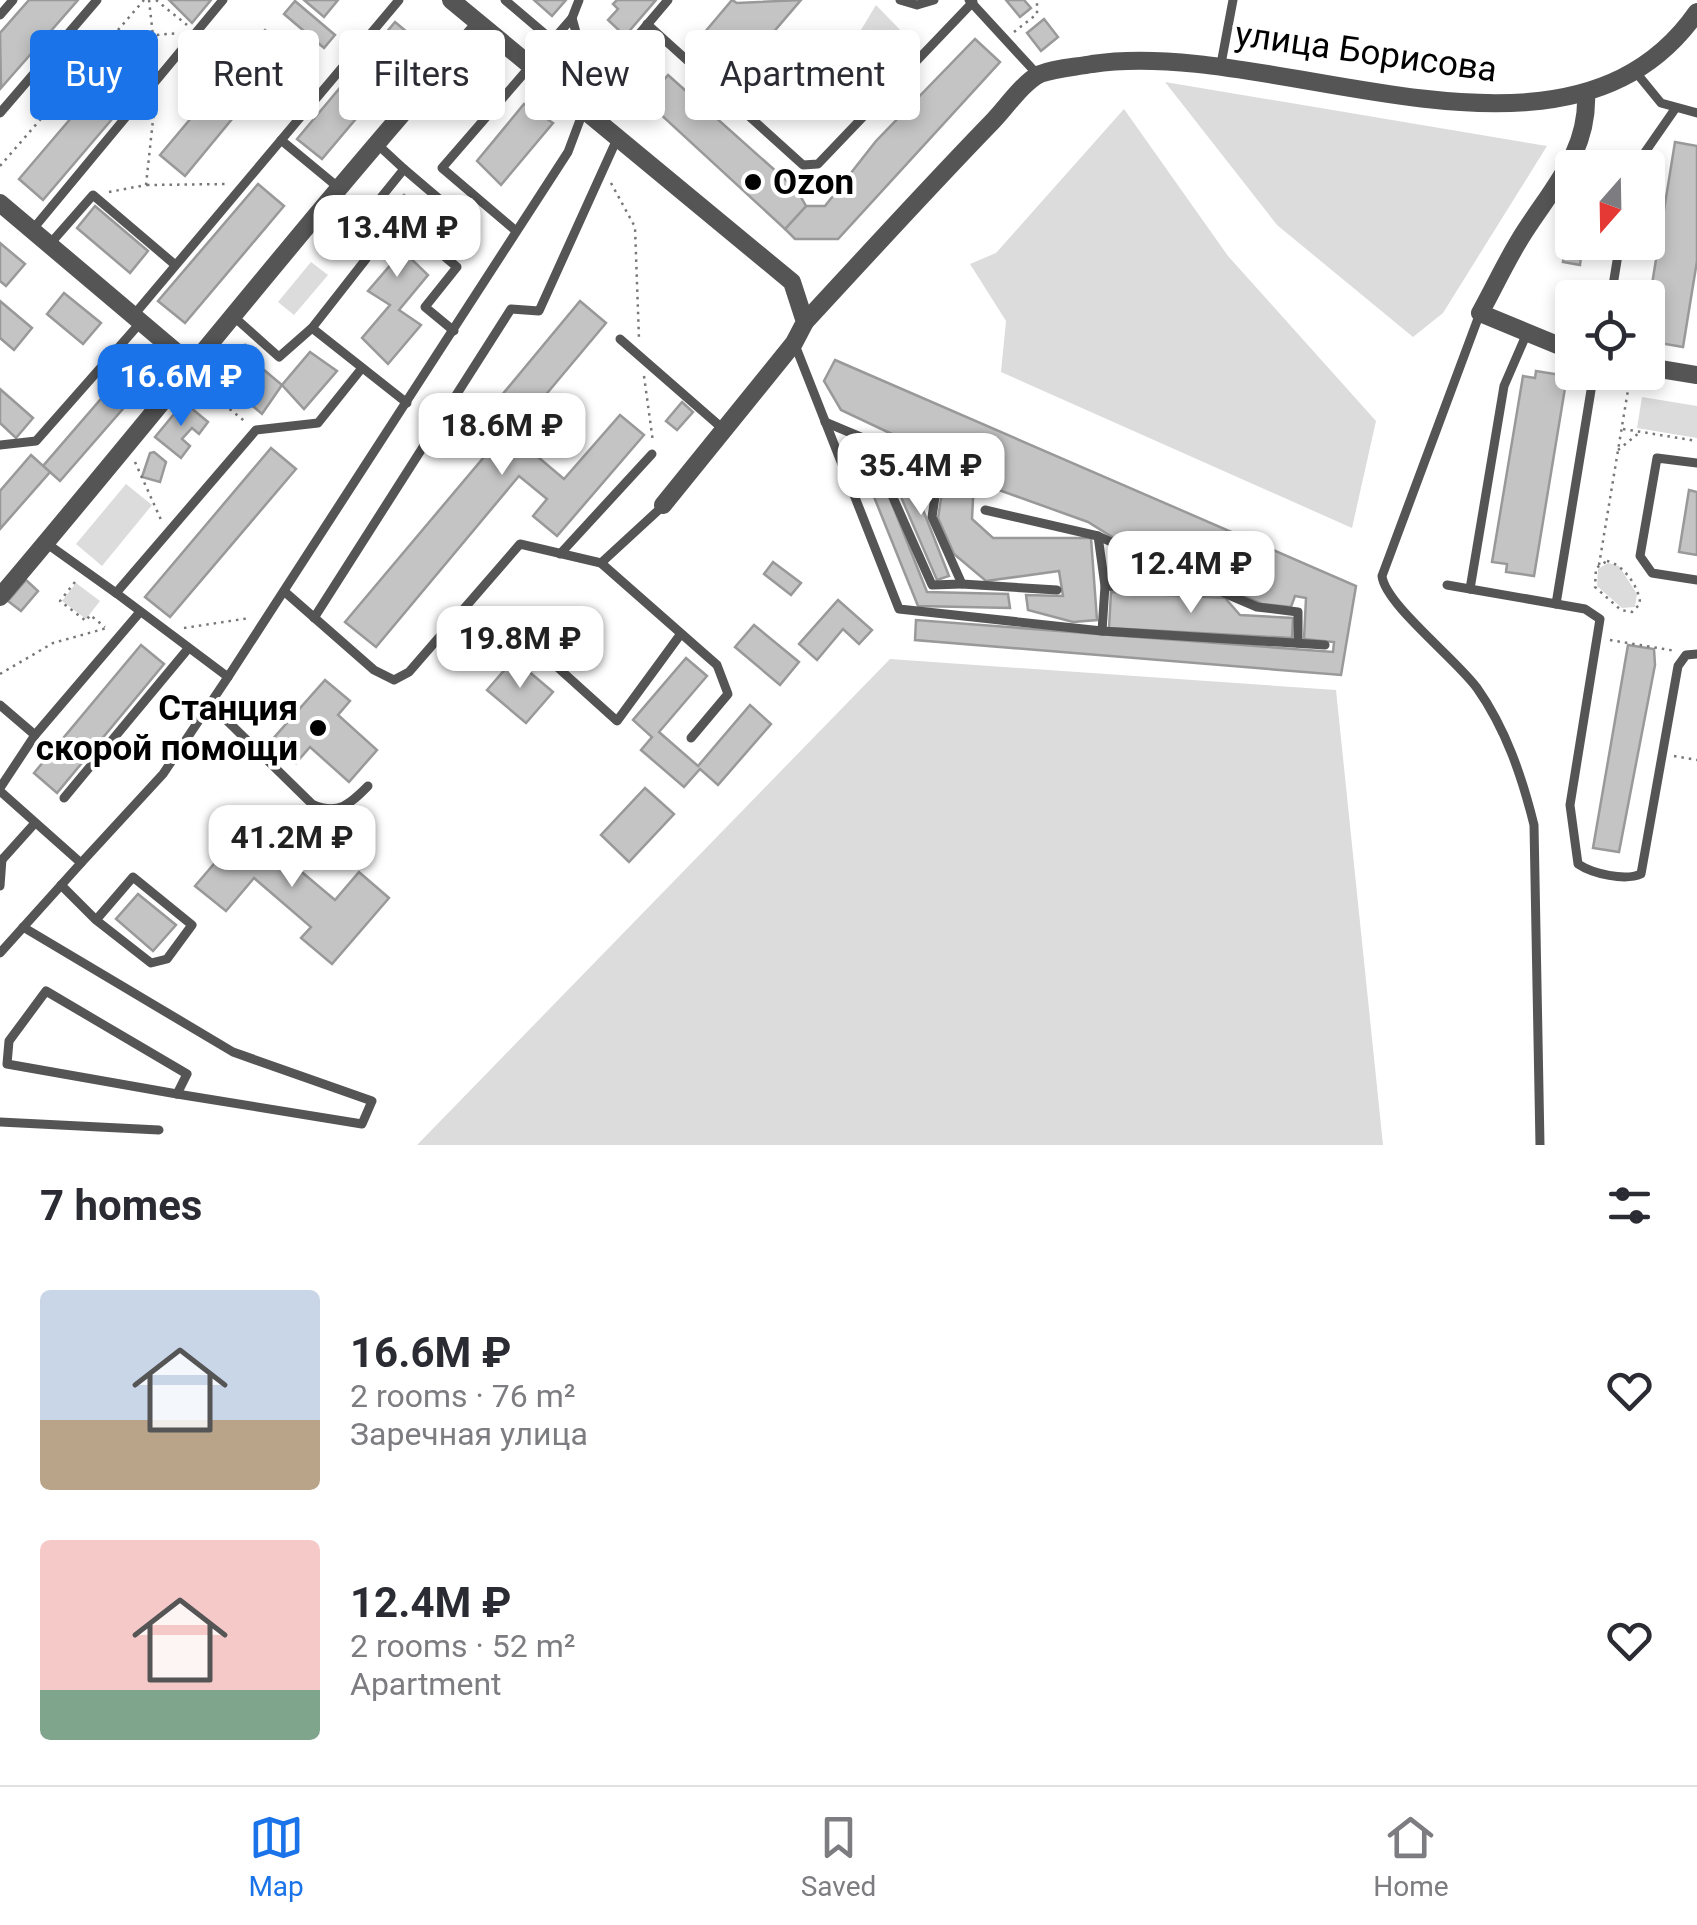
<!DOCTYPE html>
<meta charset="utf-8">
<style>
:root{--surface:#fff;--page:#f2f2f3;--text:#2b2b33;--muted:#7c7c81;--line:#e1e1e2;--accent:#1a73e8}
body{margin:0;font-family:Roboto,sans-serif;background:var(--page);color:var(--text);height:100vh;display:flex;flex-direction:column;font-size:38px;white-space:nowrap}
*{box-sizing:border-box;margin:0}
p{font-size:32px;color:var(--muted)}
.icon{flex:none;width:55px;height:55px;fill:none;stroke:currentColor;stroke-width:2;stroke-linecap:round;stroke-linejoin:round}
.map{position:relative;height:1145px;overflow:hidden}
.side{display:flex;flex-direction:column;background:var(--surface);flex:1}
.side>*{flex:none}
.banner{position:absolute;left:30px;top:30px;width:1000px;height:90px;display:flex;gap:20px}
.needle{width:65px;rotate:200deg}
.tools{position:absolute;left:1555px;top:150px;display:grid;gap:20px}
.tools a{display:grid;place-items:center;width:110px;height:110px;border-radius:10px;background:var(--surface);box-shadow:0 5px 15px #0003;font-size:50px}
.price{position:absolute;translate:-50% -85px;padding:0 22px;border-radius:20px;background:#fff;color:#222;font-size:32px;line-height:65px;filter:drop-shadow(0 2px 5px #0008)}
.price::after{content:'';position:absolute;left:50%;top:60px;width:30px;height:22px;margin-left:-15px;background:inherit;clip-path:polygon(0 0,100% 0,50% 100%)}
.price.current{background:var(--accent);color:#fff}
ul{padding:0;list-style:none}
li{display:flex;align-items:center;gap:30px;height:250px;padding:0 40px}
li span{display:grid;place-items:center;flex:none;width:280px;height:200px;border-radius:10px;color:#555}
li>.icon{margin-inline-start:auto}
span .icon{width:120px;height:120px;fill:#fffc;stroke-width:1}
li b{font-size:42px}
h2{display:flex;justify-content:space-between;align-items:center;height:120px;padding:0 40px;font-size:42px}
.pill{padding:0 35px;border-radius:10px;background:var(--surface);box-shadow:0 5px 15px #0003;font-size:35px;line-height:90px}
.pill.current{background:var(--accent);color:#fff}
.dock{display:flex;justify-content:space-around;align-items:center;height:140px;border-top:2px solid var(--line);background:var(--surface);font-size:28px;color:var(--muted)}
.dock a{display:grid;justify-items:center;gap:5px}
.dock .current{color:var(--accent)}
.map>svg:first-child{display:block}
.green{fill:#dcdcdc}
.building{fill:#c4c4c4;stroke:#999;stroke-width:2.5}
.lines{fill:none;stroke-linecap:round;stroke-linejoin:round}
.path{stroke:#777;stroke-width:2.5;stroke-dasharray:2.5 5;stroke-linecap:butt}
.lane{stroke:#555;stroke-width:9}
.street{stroke:#555;stroke-width:18}
.poi-dot{fill:#000;stroke:#fff;stroke-width:4}
.labels{text-anchor:middle;dominant-baseline:central;stroke-width:8;stroke-linejoin:round;paint-order:stroke}
.street-label{font-size:35px;fill:#000;stroke:#fff}
.poi-label{font-size:35px;font-weight:bold;fill:#000;stroke:#fff;text-anchor:start}
</style>
<div class="map">
<svg width="1697" height="1145" viewBox="0 0 1697 1145">
<rect width="100%" height="100%" fill="#fff"/>
<g class="green">
<polygon points="876,5 906,36 853,97 832,78"/>
<polygon points="1165,82 1547,146 1443,313 1413,337 1277,225"/>
<polygon points="1124,109 1228,256 1376,421 1352,528 1001,372 1006,321 970,264 996,253"/>
<polygon points="311,262 328,275 294,315 278,302"/>
<polygon points="1642,397 1697,406 1697,438 1637,428"/>
<polygon points="126,484 152,505 102,566 76,544"/>
<polygon points="1608,563 1619,566 1637,594 1635,607 1622,608 1597,586 1598,569"/>
<polygon points="76,583 100,601 86,619 62,601"/>
<polygon points="890,659 1336,690 1383,1145 417,1145"/>
</g>
<g class="building">
<polygon points="29,0 78,0 1,88 0,33"/>
<polygon points="169,0 211,0 192,23"/>
<polygon points="304,0 338,0 324,17"/>
<polygon points="534,0 566,0 552,16"/>
<polygon points="617,0 656,0 625,36 608,20 618,9 613,4"/>
<polygon points="732,0 737,3 801,0 759,49 750,41 734,59 704,33"/>
<polygon points="1006,0 1024,0 1031,8 1020,17"/>
<polygon points="295,1 335,35 324,48 284,14"/>
<polygon points="1044,19 1058,37 1041,51 1027,33"/>
<polygon points="395,22 420,43 322,159 297,139"/>
<polygon points="265,30 289,50 185,176 160,155"/>
<polygon points="975,39 1000,62 838,239 795,239 785,229 806,206 825,206 876,141"/>
<polygon points="118,63 142,84 43,200 19,179"/>
<polygon points="668,75 797,190 806,206 785,229 646,101"/>
<polygon points="524,104 553,123 501,185 477,161"/>
<polygon points="1675,142 1697,146 1697,261 1683,347 1648,341 1648,309"/>
<polygon points="258,184 284,206 185,323 158,301"/>
<polygon points="404,195 432,216 403,251 428,275 399,310 421,325 388,364 362,338 390,305 368,291 399,255 374,231"/>
<polygon points="95,206 148,251 130,273 77,228"/>
<polygon points="0,243 25,264 6,286 0,281"/>
<polygon points="1565,246 1582,249 1580,265 1563,262"/>
<polygon points="64,293 101,323 83,344 47,314"/>
<polygon points="0,301 32,328 14,350 0,338"/>
<polygon points="580,301 606,323 512,435 564,479 620,415 644,435 557,536 533,516 547,499 519,476 376,647 345,622 489,451 486,448 481,454 456,433 474,412 482,419"/>
<polygon points="310,352 337,371 304,409 282,385"/>
<polygon points="246,355 282,385 262,414 222,379"/>
<polygon points="138,356 156,371 60,481 43,466"/>
<polygon points="835,360 1356,586 1341,675 915,640 916,620 1333,652 1334,642 1304,639 1306,598 1295,596 1291,607 1262,604 1170,565 1148,548 1117,540 1088,522 974,481 972,519 993,538 1091,538 1097,620 1073,622 1028,610 1026,595 1063,596 1059,571 986,581 954,554 938,518 947,460 841,410 824,381"/>
<polygon points="1536,371 1567,376 1534,576 1506,572 1507,564 1492,562 1523,376 1535,378"/>
<polygon points="0,389 33,418 16,438 0,423"/>
<polygon points="184,402 208,422 199,434 192,428 182,439 190,446 181,458 155,437"/>
<polygon points="682,402 693,412 677,430 666,421"/>
<polygon points="271,448 296,469 170,617 145,597"/>
<polygon points="154,452 166,462 160,482 142,477 150,453"/>
<polygon points="31,455 50,472 0,529 0,491"/>
<polygon points="921,465 932,478 916,492 949,576 937,580 898,490 903,475"/>
<polygon points="879,471 927,592 1008,594 1010,608 918,606 866,477"/>
<polygon points="1689,490 1697,492 1697,555 1679,552"/>
<polygon points="1111,551 1135,556 1159,574 1172,573 1171,582 1112,583"/>
<polygon points="773,562 801,583 791,595 764,574"/>
<polygon points="26,580 38,591 21,611 8,601"/>
<polygon points="1111,592 1225,598 1240,615 1293,618 1292,638 1109,628"/>
<polygon points="838,600 872,630 859,644 843,629 817,660 799,644"/>
<polygon points="754,625 799,662 780,685 735,647"/>
<polygon points="141,645 164,664 57,793 34,773"/>
<polygon points="1628,645 1654,649 1655,665 1619,852 1593,848"/>
<polygon points="686,658 707,676 659,732 698,766 750,705 771,724 718,785 700,769 684,787 641,750 652,737 633,720"/>
<polygon points="514,659 553,692 526,723 487,690"/>
<polygon points="325,680 350,701 338,715 377,750 349,782 310,747 296,763 271,741"/>
<polygon points="645,788 674,814 629,862 601,835"/>
<polygon points="255,816 286,842 278,852 335,900 359,872 389,898 332,964 301,938 311,927 254,878 226,911 195,886"/>
<polygon points="138,894 176,925 153,951 116,919"/>
</g>
<g class="lines">
<g class="path">
<polyline points="149,0 156,63"/>
<polyline points="156,0 187,25"/>
<polyline points="1014,32 1037,14 1037,0"/>
<polyline points="112,39 179,33"/>
<polyline points="111,40 147,70"/>
<polyline points="0,166 144,0"/>
<polyline points="611,183 635,227 639,339"/>
<polyline points="147,185 229,184"/>
<polyline points="109,192 146,185 155,101"/>
<polyline points="246,344 207,391 247,423"/>
<polyline points="644,376 653,442"/>
<polyline points="1623,429 1697,441"/>
<polyline points="1618,450 1639,433"/>
<polyline points="135,462 162,522"/>
<path d="M 1607,561 C 1623,564 1640,588 1640,604 L 1632,612 L 1621,610 L 1595,587 L 1596,568 Z"/>
<polyline points="1599,565 1631,372"/>
<polyline points="75,582 60,601 86,621 90,615 105,627"/>
<polyline points="184,628 250,618"/>
<polyline points="1610,640 1676,651"/>
<polyline points="0,674 53,643 107,628"/>
<polyline points="1674,756 1697,760"/>
</g>
<g class="lane">
<polyline points="505,0 552,40"/>
<polyline points="900,0 917,5 934,0"/>
<polyline points="969,0 1038,75"/>
<polyline points="0,15 13,0"/>
<polyline points="572,18 577,36 613,65"/>
<polyline points="647,24 803,165 818,164 973,2"/>
<polyline points="1221,64 1233,0"/>
<polyline points="1634,70 1661,103 1697,113"/>
<polyline points="579,105 668,0"/>
<polyline points="0,113 97,0"/>
<polyline points="281,140 339,188"/>
<polyline points="377,144 404,169"/>
<polyline points="1634,168 1675,109"/>
<polyline points="33,229 223,0"/>
<polyline points="516,231 442,168 572,18 579,0"/>
<polyline points="49,245 93,195 173,263"/>
<polyline points="1611,298 1620,242"/>
<path d="M 1480,313 L 1382,576 C 1385,604 1456,659 1477,688 C 1506,729 1522,777 1534,825 L 1540,1145"/>
<polyline points="133,316 399,0"/>
<polyline points="233,316 279,357 312,328 366,259 345,242 404,169 458,215 433,247 457,267 425,307 454,331"/>
<polyline points="312,328 407,403"/>
<polyline points="620,339 722,428"/>
<polyline points="795,345 899,609 1102,631 1325,645"/>
<polyline points="362,368 318,423 256,430 116,593 228,677 568,152 583,112"/>
<polyline points="825,422 939,470 932,517 962,584 1057,590"/>
<polyline points="867,439 932,585 962,584"/>
<polyline points="0,445 36,441 141,322"/>
<polyline points="1697,463 1657,458 1640,556 1652,573 1697,580"/>
<polyline points="985,510 1098,536"/>
<polyline points="46,543 116,593"/>
<polyline points="560,554 652,454"/>
<polyline points="601,563 717,665 728,694 691,738"/>
<path d="M 1447,585 L 1585,609 L 1600,619 L 1570,805 L 1578,864 C 1593,874 1625,881 1641,874 L 1678,666 L 1686,655 L 1697,654"/>
<polyline points="1105,586 1098,536 1215,589"/>
<polyline points="1470,589 1504,386 1527,333"/>
<polyline points="285,592 374,670 394,680 409,672 520,544 601,563 663,506"/>
<polyline points="1556,604 1594,372"/>
<polyline points="314,618 511,309 539,311 617,139"/>
<polyline points="1102,631 1105,586 1222,592 1257,607 1298,612 1298,643"/>
<polyline points="535,647 617,721 680,635"/>
<path d="M 210,704 L 312,804 C 338,816 350,804 368,786"/>
<polyline points="0,705 35,735"/>
<polyline points="0,788 35,735 140,612"/>
<polyline points="0,791 81,863 0,953"/>
<polyline points="64,798 187,650"/>
<polyline points="0,862 35,823"/>
<polyline points="81,863 163,774 228,677"/>
<polyline points="61,885 96,920 151,963 167,959 192,925 133,877 96,920"/>
<polyline points="0,886 2,859"/>
<polyline points="23,927 233,1052 372,1101 362,1124 177,1094"/>
<polygon points="46,991 187,1074 177,1094 7,1064 9,1041"/>
<polyline points="0,1122 159,1130"/>
</g>
<g class="street">
<polyline points="451,0 792,282 805,322 794,343 663,505"/>
<polyline points="0,203 194,367"/>
<path d="M 805,322 C 867,255 928,188 992,122 C 1005,109 1023,82 1040,74 C 1055,68 1076,67 1092,64 C 1275,36 1567,199 1697,12"/>
<path d="M 1572,351 L 1480,313 C 1495,286 1508,257 1525,231 C 1554,186 1589,150 1586,93"/>
<polyline points="1648,367 1697,375"/>
<path d="M 0,597 C 161,407 314,211 480,25"/>
</g>
</g>
<g class="poi-dot">
<circle cx="753" cy="182" r="10"/>
<circle cx="318" cy="728" r="10"/>
</g>
<g class="labels">
<g class="street-label">
<text transform="translate(1366 52) rotate(8)">улица Борисова</text>
</g>
<g class="poi-label">
<text x="773" y="182">Ozon</text>
<text x="298" y="708" text-anchor="end">Станция<tspan x="298" dy="40">скорой помощи</tspan></text>
</g>
</g>
</svg>
<div class="tools">
<a><svg class="needle" viewBox="-14 -14 28 28"><path d="M0-13l5 13h-10z" fill="#e53935"/><path d="M0 13l5-13h-10z" fill="#7c7c81"/></svg></a>
<a><svg class="icon" aria-label="locate" viewBox="0 0 24 24"><circle cx="12" cy="12" r="6"/><path d="M12 2v4M12 18v4M2 12h4M18 12h4"/></svg></a>
</div>
<b class="price" style="left:397px;top:280px">13.4M ₽</b>
<b class="price current" style="left:181px;top:429px">16.6M ₽</b>
<b class="price" style="left:502px;top:478px">18.6M ₽</b>
<b class="price" style="left:921px;top:518px">35.4M ₽</b>
<b class="price" style="left:1191px;top:616px">12.4M ₽</b>
<b class="price" style="left:520px;top:691px">19.8M ₽</b>
<b class="price" style="left:292px;top:890px">41.2M ₽</b>
<div class="banner">
<a class="pill current">Buy</a>
<a class="pill">Rent</a>
<a class="pill">Filters</a>
<a class="pill">New</a>
<a class="pill">Apartment</a>
</div>
</div>
<section class="side">
<h2>7 homes<svg class="icon" aria-label="filters" viewBox="0 0 24 24"><path d="M4 7h16M4 17h16"/><circle cx="9" cy="7" r="2"/><circle cx="15" cy="17" r="2"/></svg></h2>
<ul>
<li><span style="background:linear-gradient(#c9d6e8 65%,#b9a48a 0)"><svg class="icon" aria-label="home" viewBox="0 0 24 24"><path d="M3 11l9-7 9 7M6 9v11h12V9"/></svg></span><div><b>16.6M ₽</b><p>2 rooms · 76 m²</p><p>Заречная улица</p></div><svg class="icon" aria-label="heart" viewBox="0 0 24 24"><path d="M12 20l-8-8c-3-5 5-10 8-4 3-6 11-1 8 4z"/></svg></li>
<li><span style="background:linear-gradient(#f6c9c9 75%,#7fa58c 0)"><svg class="icon" aria-label="home" viewBox="0 0 24 24"><path d="M3 11l9-7 9 7M6 9v11h12V9"/></svg></span><div><b>12.4M ₽</b><p>2 rooms · 52 m²</p><p>Apartment</p></div><svg class="icon" aria-label="heart" viewBox="0 0 24 24"><path d="M12 20l-8-8c-3-5 5-10 8-4 3-6 11-1 8 4z"/></svg></li>
</ul>
</section>
<nav class="dock">
<a class="current"><svg class="icon" aria-label="map" viewBox="0 0 24 24"><path d="M3 6l6-2 6 2 6-2v14l-6 2-6-2-6 2zM9 4v14M15 6v14"/></svg>Map</a>
<a><svg class="icon" aria-label="saved" viewBox="0 0 24 24"><path d="M7 4h10v16l-5-4-5 4z"/></svg>Saved</a>
<a><svg class="icon" aria-label="home" viewBox="0 0 24 24"><path d="M3 11l9-7 9 7M6 9v11h12V9"/></svg>Home</a>
</nav>
